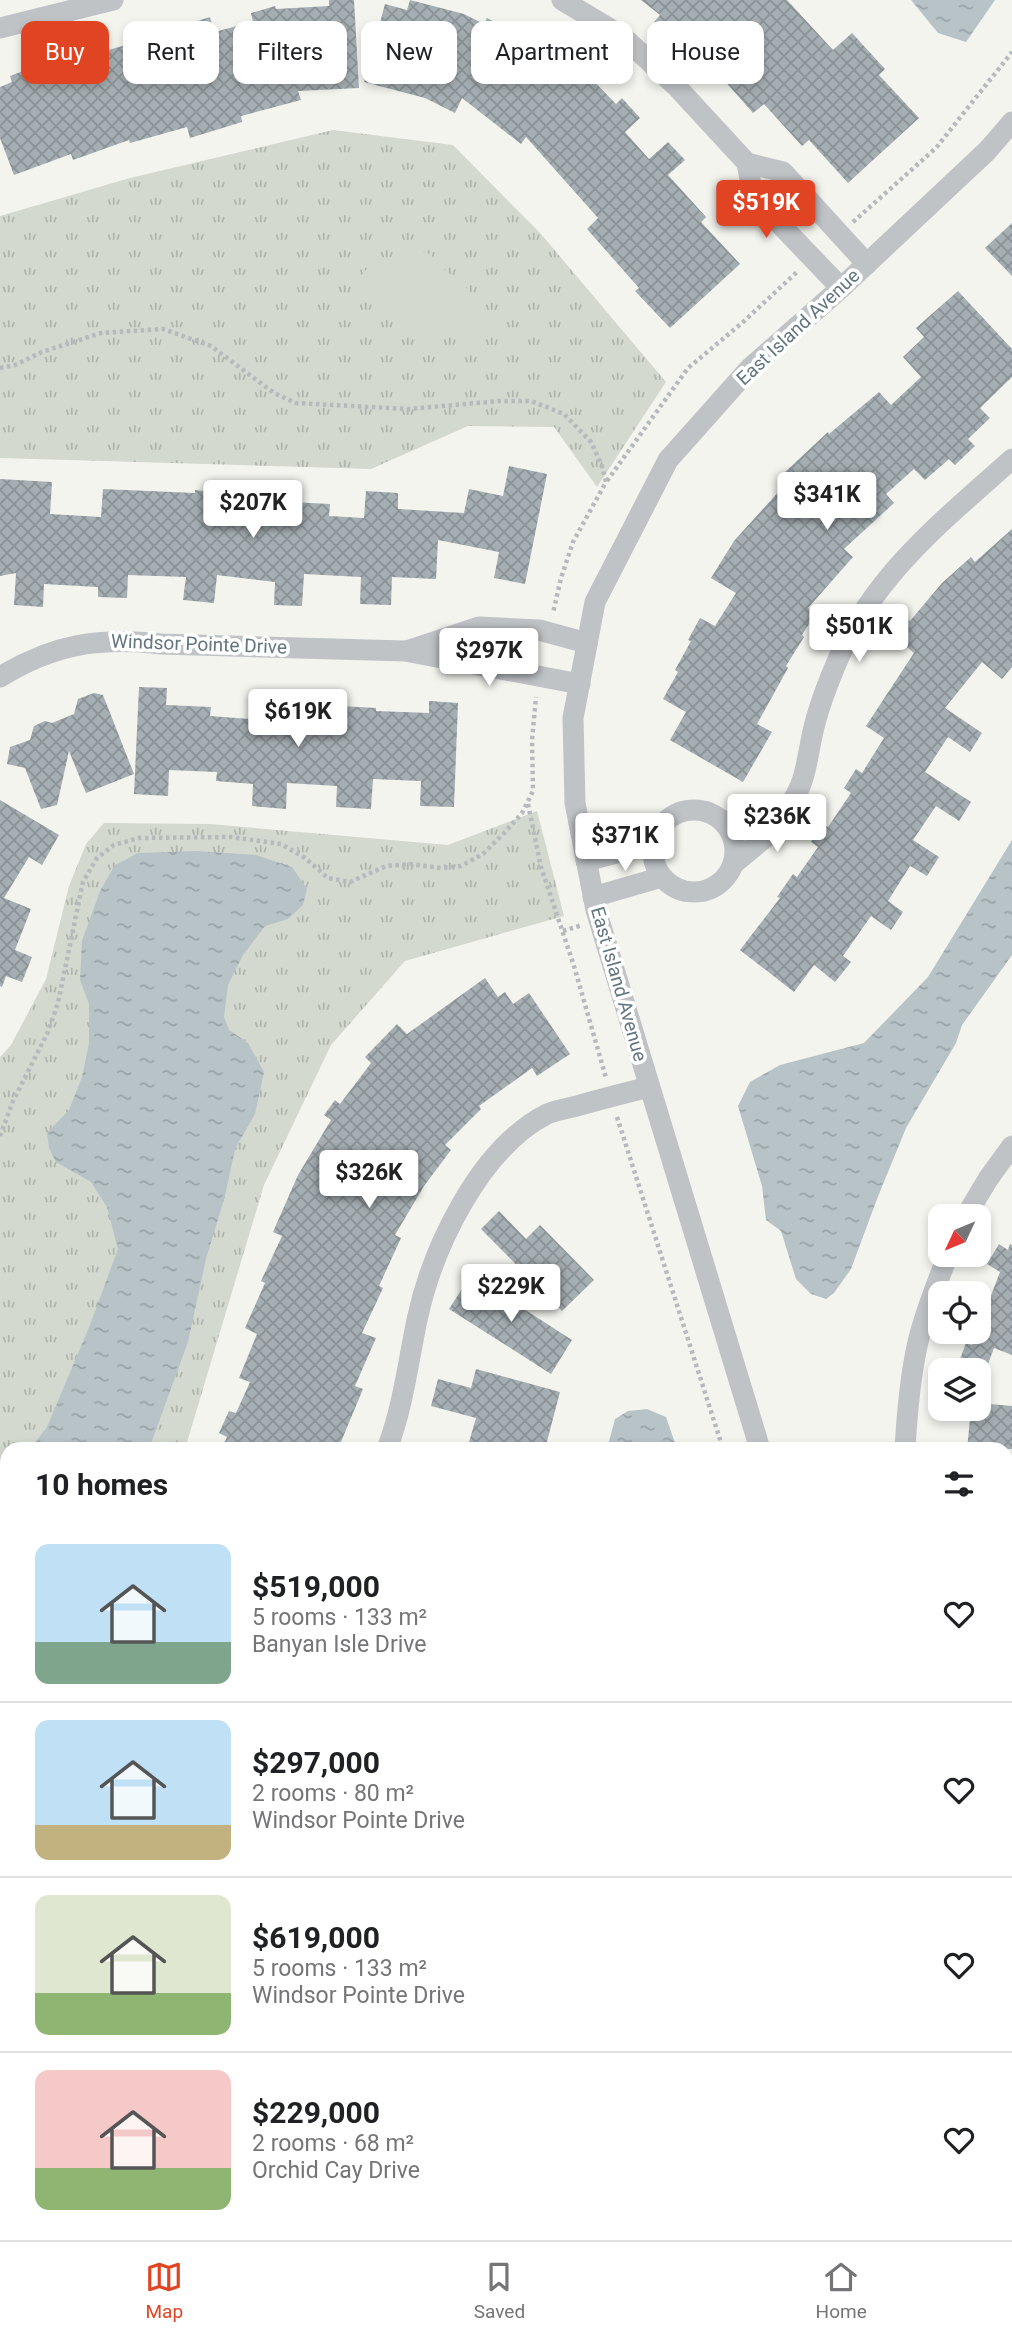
<!DOCTYPE html>
<meta charset="utf-8">
<style>
:root{--surface:#fff;--page:#f6f6f6;--text:#202124;--muted:#757577;--line:#e0e0e0;--accent:#e04423}
body{margin:0;font-family:Roboto,sans-serif;background:var(--page);color:var(--text);height:100vh;display:flex;flex-direction:column;font-size:26px;white-space:nowrap}
*{box-sizing:border-box;margin:0}
p{font-size:23px;color:var(--muted)}
.icon{flex:none;width:38px;height:38px;fill:none;stroke:currentColor;stroke-width:2;stroke-linecap:round;stroke-linejoin:round}
.map{position:relative;flex:1;overflow:hidden}
.side{position:absolute;left:0px;top:1442px;width:1013px;height:798px;display:flex;flex-direction:column;background:var(--surface);border-radius:21px 21px 0 0;box-shadow:0 4px 10px #0003}
.side>*{flex:none}
.top-card{position:absolute;left:21px;top:21px;width:971px;height:63px;display:flex;gap:14px}
.needle{width:46px;rotate:226deg}
.fabs{position:absolute;left:928px;top:1204px;display:grid;gap:14px}
.fabs a{display:grid;place-items:center;width:63px;height:63px;border-radius:14px;background:var(--surface);box-shadow:0 4px 10px #0003;font-size:35px}
.price{position:absolute;translate:-50% -60px;padding:0 16px;border-radius:7px;background:#fff;color:#222;font-size:23px;line-height:46px;filter:drop-shadow(0 2px 4px #0008)}
.price::after{content:'';position:absolute;left:50%;top:42px;width:21px;height:16px;margin-left:-10px;background:inherit;clip-path:polygon(0 0,100% 0,50% 100%)}
.price.current{background:var(--accent);color:#fff}
ul{padding:0;list-style:none}
li{display:flex;align-items:center;gap:21px;height:175px;padding:0 35px}
li+li{border-top:2px solid var(--line)}
li span{display:grid;place-items:center;flex:none;width:196px;height:140px;border-radius:14px;color:#555}
li>.icon{margin-inline-start:auto}
span .icon{width:84px;height:84px;fill:#fffc;stroke-width:1}
li b{font-size:30px}
h2{display:flex;justify-content:space-between;align-items:center;height:84px;padding:0 35px;font-size:30px}
.pill{padding:0 24px;border-radius:14px;background:var(--surface);box-shadow:0 4px 10px #0003;font-size:24px;line-height:63px}
.pill.current{background:var(--accent);color:#fff}
.tabs{display:flex;justify-content:space-around;align-items:center;height:98px;border-top:2px solid var(--line);background:var(--surface);font-size:19px;color:var(--muted)}
.tabs a{display:grid;justify-items:center;gap:4px}
.tabs .current{color:var(--accent)}
.map>svg:first-child{display:block}
.grass{fill:url(#grass-tufts)}
.pitch{fill:#d3d9cf}
.water{fill:url(#water-ripples)}
.building{fill:url(#building-cross-hatch)}
.lines{fill:none;stroke-linecap:round;stroke-linejoin:round}
.path{stroke:#b7babc;stroke-width:4.5;stroke-dasharray:3.5 3.5;stroke-linecap:butt}
.minor{stroke:#bfc3c6;stroke-width:21}
.labels{text-anchor:middle;dominant-baseline:central;stroke-width:7;stroke-linejoin:round;paint-order:stroke}
.street-label{font-size:19px;fill:#637580;stroke:#fff}
</style>
<div class="map">
<svg width="1012" height="2240" viewBox="0 0 1012 2240">
<defs>
<pattern id="grass-tufts" width="24" height="20" patternUnits="userSpaceOnUse" patternTransform="scale(1.75)"><rect width="24" height="20" fill="#d3d9cf"/><path d="M3 7l-1-3M5 7V3M7 7l1-3M15 17l-1-3M17 17v-4M19 17l1-3" fill="none" stroke="#afb5ad"/></pattern>
<pattern id="water-ripples" width="26" height="14" patternUnits="userSpaceOnUse" patternTransform="scale(1.75)"><rect width="26" height="14" fill="#b7c3c7"/><path d="M2 4q2-2 4 0t4 0M15 11q2-2 4 0t4 0" fill="none" stroke="#98a3a7"/></pattern>
<pattern id="building-cross-hatch" width="8" height="8" patternUnits="userSpaceOnUse" patternTransform="scale(1.75)"><rect width="8" height="8" fill="#a5aeb2"/><path d="M0 0l8 8M0 8l8-8" fill="none" stroke="#8a9296"/></pattern>
</defs>
<rect width="100%" height="100%" fill="#f4f4ef"/>
<g class="grass">
<polygon points="333,130 453,145 541,234 666,382 597,487 554,427 468,426 371,469 0,458 0,216 130,178"/>
<polygon points="537,811 564,916 405,961 331,1045 264,1185 185,1449 7,1449 7,1642 0,1646 0,1057 11,1045 46,979 69,886 86,844 104,823 210,824 448,845"/>
</g>
<path class="pitch" d="M 415,250 L 430,254 L 446,271 L 469,290 L 480,303 L 483,316 L 475,328 C 434,337 367,326 361,276 L 369,266 L 403,252 Z"/>
<g class="water">
<polygon points="911,0 995,0 966,42 938,33"/>
<polygon points="1012,840 1012,955 962,1025 956,1043 906,1128 877,1199 851,1269 834,1293 826,1299 811,1294 796,1279 781,1231 766,1220 762,1186 738,1106 750,1082 780,1065 864,1043 928,977"/>
<polygon points="196,851 256,855 292,867 307,889 303,905 288,919 265,926 243,955 228,985 224,1017 229,1030 248,1043 264,1072 255,1114 235,1149 225,1196 206,1259 188,1342 149,1449 30,1449 47,1427 90,1325 118,1249 107,1207 91,1182 56,1162 49,1148 47,1133 69,1110 82,1077 89,1043 89,1004 80,980 82,941 100,891 115,865 138,853"/>
<polygon points="647,1409 666,1417 677,1449 607,1449 615,1419 628,1411"/>
<polygon points="7,1491 7,1608 0,1612 0,1504"/>
<polygon points="1012,2057 1012,2208 1006,2216 1006,2058"/>
<polygon points="7,2132 7,2233 114,2233 106,2240 0,2240 0,2139"/>
<polygon points="734,2233 994,2233 992,2240 737,2240"/>
</g>
<g class="building">
<polygon points="329,0 354,0 359,88 298,91 301,100 241,116 242,122 190,138 187,127 130,143 129,140 73,160 71,154 14,175 0,138 0,87 12,82 10,76 31,68 34,76 70,64 69,60 90,53 91,55 154,37 160,58 196,47 188,24 210,17 214,32 253,22 251,13 275,6 276,9 329,6"/>
<polygon points="410,0 464,14 484,24 487,18 535,43 552,55 556,50 587,74 616,104 622,98 640,118 625,132 649,159 668,142 685,160 668,175 706,217 701,222 740,264 670,328 635,291 639,288 587,229 598,218 526,137 521,144 462,98 455,113 425,98 364,82 385,4 407,10"/>
<polygon points="641,0 787,0 833,50 852,33 885,69 879,75 919,118 848,183 809,140 802,146 764,104 753,113 716,71 711,76 683,46 654,22 660,15"/>
<polygon points="1012,223 1012,276 985,248"/>
<polygon points="958,291 1012,349 1012,377 980,408 990,418 968,439 975,446 955,465 949,459 925,480 914,469 886,494 894,503 844,549 853,557 808,608 816,613 802,635 804,637 786,666 788,668 757,724 772,732 743,782 670,740 686,712 663,699 678,672 675,670 691,641 688,640 700,618 715,626 736,593 711,578 734,541 791,478 785,472 828,432 829,434 879,392 891,405 921,377 903,357 924,337 916,328"/>
<polygon points="509,466 547,474 525,584 494,578 499,552 438,540 436,579 392,577 391,605 360,604 361,577 304,574 302,606 274,605 275,582 217,575 214,603 183,600 186,577 128,575 127,598 98,597 98,587 44,584 43,607 14,605 16,573 0,576 0,479 52,482 50,514 101,517 103,489 195,493 195,490 249,496 249,500 330,504 329,516 364,518 366,491 398,493 398,509 464,513 469,489 503,496"/>
<polygon points="1012,529 1012,667 1002,679 982,662 945,708 982,733 970,752 948,737 925,772 971,802 959,821 936,806 913,840 939,857 927,876 910,866 888,901 903,912 891,930 871,916 843,956 851,962 835,982 814,965 794,992 740,950 780,898 777,897 793,874 797,877 818,847 811,842 823,824 828,827 851,793 844,788 856,769 862,773 884,738 866,726 914,653 892,634 905,617 910,621 942,583 971,557 975,562"/>
<polygon points="139,687 167,688 166,705 211,707 210,716 262,720 264,690 294,692 292,716 341,718 341,706 376,708 376,711 429,713 429,701 458,703 454,807 420,806 421,781 373,779 371,809 336,807 337,786 287,783 286,809 252,806 253,784 216,781 217,772 169,770 168,796 134,794"/>
<polygon points="94,693 103,695 134,774 86,793 69,751 57,805 41,809 25,768 7,764 10,747 30,740 34,726 45,721 52,723 74,714 78,699"/>
<polygon points="0,800 59,835 42,865 29,857 4,898 31,909 15,950 32,957 22,982 6,976 2,987 0,986"/>
<polygon points="485,978 498,997 505,992 513,1004 529,993 570,1054 537,1076 532,1068 479,1106 481,1109 445,1145 451,1150 424,1186 395,1235 401,1238 379,1286 383,1288 362,1333 376,1338 355,1386 363,1389 338,1449 221,1449 227,1437 219,1433 229,1411 236,1413 250,1382 239,1378 257,1334 245,1328 265,1283 261,1281 282,1236 273,1232 298,1175 331,1120 324,1115 335,1100 340,1104 371,1063 365,1057 397,1024 407,1034"/>
<polygon points="499,1211 526,1239 540,1225 594,1280 562,1311 481,1229"/>
<polygon points="999,1244 1008,1250 1010,1244 1012,1245 1012,1355 994,1348 985,1372 959,1362 966,1343 972,1345 1000,1272 987,1264"/>
<polygon points="471,1275 572,1340 551,1374 449,1309"/>
<polygon points="476,1369 560,1392 545,1449 467,1449 476,1418 431,1406 438,1379 471,1388"/>
<polygon points="978,1403 1012,1406 1012,1449 967,1449 971,1409 978,1409"/>
</g>
<g class="lines">
<g class="path">
<polyline points="853,222 936,148 1012,52"/>
<polyline points="0,368 15,365 42,352 101,333 163,329 211,346 274,393 296,403 408,409 500,401 531,401 564,414 591,442 602,466 606,482 573,542 561,578 553,613"/>
<polyline points="607,481 688,368 742,323 797,272"/>
<polyline points="528,804 541,867 574,966 606,1078"/>
<polyline points="563,931 582,925"/>
<polyline points="617,1117 723,1449"/>
<polyline points="0,1136 13,1101 47,1034 58,1003 83,882 97,858 114,845 139,838 231,837 281,844 305,858 328,878 350,882 386,866 410,864 441,868 461,866 483,854 506,831 522,813 533,791 532,740 536,697"/>
<polyline points="1006,1909 1012,1908"/>
<polyline points="209,2240 218,2233"/>
</g>
<g class="minor">
<polyline points="562,0 622,36 675,85 747,163 783,172 867,264"/>
<polyline points="0,28 113,0"/>
<polyline points="747,163 753,196 841,288"/>
<polyline points="407,651 479,627 539,630 587,643"/>
<path d="M 0,677 C 54,644 99,637 161,644 L 405,651 L 580,684"/>
<circle cx="694" cy="851" r="41"/>
<path d="M 722,821 C 740,821 775,821 788,807 C 807,784 807,755 814,727 C 820,703 829,680 839,657 C 875,574 946,518 1012,459"/>
<polyline points="586,861 653,843"/>
<polyline points="733,864 766,837 785,810"/>
<polyline points="593,897 662,877"/>
<polyline points="966,1216 988,1179 1012,1146"/>
<path d="M 387,1449 C 403,1407 408,1363 417,1320 C 432,1249 479,1149 547,1114 C 556,1110 568,1108 577,1106 C 601,1099 625,1093 649,1087"/>
<polyline points="760,1449 596,910 575,803 573,718 595,602 668,460 749,369 841,288 987,151 1012,122"/>
<path d="M 905,1449 C 907,1413 910,1377 918,1342 C 925,1312 937,1283 948,1255"/>
<polyline points="1006,1757 1012,1763"/>
<polyline points="0,1852 7,1847"/>
<polyline points="1006,1944 1012,1943"/>
<polyline points="1006,1983 1012,1982"/>
<polyline points="455,2233 458,2240"/>
<polyline points="274,2240 284,2233"/>
<polyline points="338,2240 350,2233"/>
</g>
</g>
<g class="labels">
<g class="street-label">
<text transform="translate(798 327) rotate(-43)">East Island Avenue</text>
<text transform="translate(199 644) rotate(2)">Windsor Pointe Drive</text>
<text transform="translate(619 984) rotate(74)">East Island Avenue</text>
</g>
</g>
</svg>
<div class="fabs">
<a><svg class="needle" viewBox="-14 -14 28 28"><path d="M0-13l5 13h-10z" fill="#e53935"/><path d="M0 13l5-13h-10z" fill="#757577"/></svg></a>
<a><svg class="icon" aria-label="locate" viewBox="0 0 24 24"><circle cx="12" cy="12" r="6"/><path d="M12 2v4M12 18v4M2 12h4M18 12h4"/></svg></a>
<a><svg class="icon" aria-label="layers" viewBox="0 0 24 24"><path d="M12 4l9 5-9 5-9-5zM3 14l9 5 9-5"/></svg></a>
</div>
<b class="price current" style="left:766px;top:240px">$519K</b>
<b class="price" style="left:827px;top:532px">$341K</b>
<b class="price" style="left:253px;top:540px">$207K</b>
<b class="price" style="left:859px;top:664px">$501K</b>
<b class="price" style="left:489px;top:688px">$297K</b>
<b class="price" style="left:298px;top:749px">$619K</b>
<b class="price" style="left:777px;top:854px">$236K</b>
<b class="price" style="left:625px;top:873px">$371K</b>
<b class="price" style="left:369px;top:1210px">$326K</b>
<b class="price" style="left:511px;top:1324px">$229K</b>
<div class="top-card">
<a class="pill current">Buy</a>
<a class="pill">Rent</a>
<a class="pill">Filters</a>
<a class="pill">New</a>
<a class="pill">Apartment</a>
<a class="pill">House</a>
</div>
<section class="side">
<h2>10 homes<svg class="icon" aria-label="filters" viewBox="0 0 24 24"><path d="M4 7h16M4 17h16"/><circle cx="9" cy="7" r="2"/><circle cx="15" cy="17" r="2"/></svg></h2>
<ul>
<li><span style="background:linear-gradient(#bfe0f5 70%,#7fa58c 0)"><svg class="icon" aria-label="home" viewBox="0 0 24 24"><path d="M3 11l9-7 9 7M6 9v11h12V9"/></svg></span><div><b>$519,000</b><p>5 rooms · 133 m²</p><p>Banyan Isle Drive</p></div><svg class="icon" aria-label="heart" viewBox="0 0 24 24"><path d="M12 20l-8-8c-3-5 5-10 8-4 3-6 11-1 8 4z"/></svg></li>
<li><span style="background:linear-gradient(#bfe0f5 75%,#c2b280 0)"><svg class="icon" aria-label="home" viewBox="0 0 24 24"><path d="M3 11l9-7 9 7M6 9v11h12V9"/></svg></span><div><b>$297,000</b><p>2 rooms · 80 m²</p><p>Windsor Pointe Drive</p></div><svg class="icon" aria-label="heart" viewBox="0 0 24 24"><path d="M12 20l-8-8c-3-5 5-10 8-4 3-6 11-1 8 4z"/></svg></li>
<li><span style="background:linear-gradient(#dfe7d0 70%,#8fb573 0)"><svg class="icon" aria-label="home" viewBox="0 0 24 24"><path d="M3 11l9-7 9 7M6 9v11h12V9"/></svg></span><div><b>$619,000</b><p>5 rooms · 133 m²</p><p>Windsor Pointe Drive</p></div><svg class="icon" aria-label="heart" viewBox="0 0 24 24"><path d="M12 20l-8-8c-3-5 5-10 8-4 3-6 11-1 8 4z"/></svg></li>
<li><span style="background:linear-gradient(#f6c9c9 70%,#8fb573 0)"><svg class="icon" aria-label="home" viewBox="0 0 24 24"><path d="M3 11l9-7 9 7M6 9v11h12V9"/></svg></span><div><b>$229,000</b><p>2 rooms · 68 m²</p><p>Orchid Cay Drive</p></div><svg class="icon" aria-label="heart" viewBox="0 0 24 24"><path d="M12 20l-8-8c-3-5 5-10 8-4 3-6 11-1 8 4z"/></svg></li>
</ul>
</section>
</div>
<nav class="tabs">
<a class="current"><svg class="icon" aria-label="map" viewBox="0 0 24 24"><path d="M3 6l6-2 6 2 6-2v14l-6 2-6-2-6 2zM9 4v14M15 6v14"/></svg>Map</a>
<a><svg class="icon" aria-label="saved" viewBox="0 0 24 24"><path d="M7 4h10v16l-5-4-5 4z"/></svg>Saved</a>
<a><svg class="icon" aria-label="home" viewBox="0 0 24 24"><path d="M3 11l9-7 9 7M6 9v11h12V9"/></svg>Home</a>
</nav>
